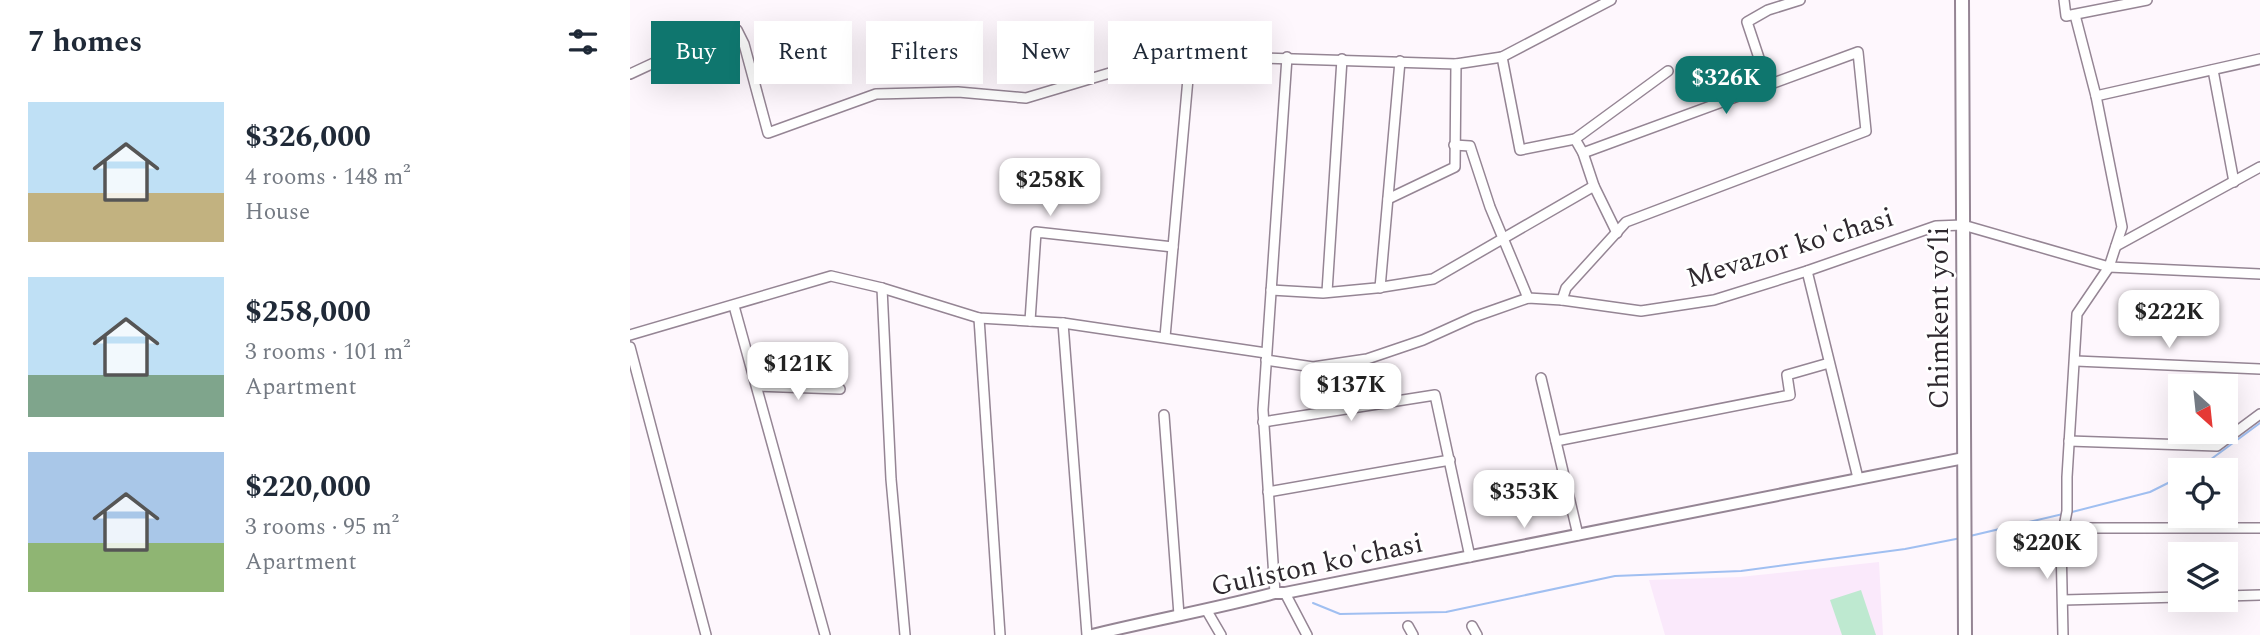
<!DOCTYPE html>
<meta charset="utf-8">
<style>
:root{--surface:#fff;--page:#f2f2f3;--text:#1f2937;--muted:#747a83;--accent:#0f766e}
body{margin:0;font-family:Spectral,serif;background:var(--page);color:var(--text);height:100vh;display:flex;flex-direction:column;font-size:26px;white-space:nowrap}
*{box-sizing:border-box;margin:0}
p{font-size:23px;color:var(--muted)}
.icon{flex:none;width:38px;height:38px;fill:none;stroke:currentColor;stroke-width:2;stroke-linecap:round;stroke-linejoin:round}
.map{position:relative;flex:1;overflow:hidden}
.panel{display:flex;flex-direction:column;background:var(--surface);width:630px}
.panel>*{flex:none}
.hud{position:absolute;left:21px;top:21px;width:665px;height:63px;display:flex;gap:14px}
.needle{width:46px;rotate:153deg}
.tools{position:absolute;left:1538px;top:374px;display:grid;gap:14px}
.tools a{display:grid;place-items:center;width:70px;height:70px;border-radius:0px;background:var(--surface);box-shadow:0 7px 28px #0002;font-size:35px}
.price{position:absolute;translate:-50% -60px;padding:0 16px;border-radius:14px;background:#fff;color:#222;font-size:23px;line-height:46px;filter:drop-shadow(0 2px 4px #0008)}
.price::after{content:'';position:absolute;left:50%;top:42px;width:21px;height:16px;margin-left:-10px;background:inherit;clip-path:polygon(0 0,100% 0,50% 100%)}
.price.current{background:var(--accent);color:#fff}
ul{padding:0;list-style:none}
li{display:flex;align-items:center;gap:21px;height:175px;padding:0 28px}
li span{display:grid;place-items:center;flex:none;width:196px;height:140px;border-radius:0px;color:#555}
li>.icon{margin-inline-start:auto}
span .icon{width:84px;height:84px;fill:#fffc;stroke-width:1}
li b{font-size:30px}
h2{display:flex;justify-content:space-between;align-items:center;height:84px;padding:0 28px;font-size:30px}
.tag{padding:0 24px;border-radius:0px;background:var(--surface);box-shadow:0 7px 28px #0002;font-size:24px;line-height:63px}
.tag.current{background:var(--accent);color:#fff}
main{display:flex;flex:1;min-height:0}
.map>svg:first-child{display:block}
.education{fill:#fae9fb}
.park{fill:#bee9d0}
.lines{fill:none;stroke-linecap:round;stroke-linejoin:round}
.stream{stroke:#a0bff1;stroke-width:2}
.minor-casing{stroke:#958594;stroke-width:12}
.major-casing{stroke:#958594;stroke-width:14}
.highway-casing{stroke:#958594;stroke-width:16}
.minor{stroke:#fff;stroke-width:9}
.major{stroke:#fff;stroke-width:10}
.highway{stroke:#fff;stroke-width:12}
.labels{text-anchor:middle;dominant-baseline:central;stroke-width:5;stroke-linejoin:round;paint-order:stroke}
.street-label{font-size:28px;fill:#2f292f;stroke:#fff}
</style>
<main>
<section class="panel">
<h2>7 homes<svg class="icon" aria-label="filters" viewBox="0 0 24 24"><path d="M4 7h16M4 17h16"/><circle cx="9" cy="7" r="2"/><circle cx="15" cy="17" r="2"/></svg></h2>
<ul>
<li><span style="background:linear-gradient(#bfe0f5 65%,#c2b280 0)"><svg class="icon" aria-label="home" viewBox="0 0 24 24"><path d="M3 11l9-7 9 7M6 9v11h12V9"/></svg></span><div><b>$326,000</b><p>4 rooms · 148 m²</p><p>House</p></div></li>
<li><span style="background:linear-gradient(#bfe0f5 70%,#7fa58c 0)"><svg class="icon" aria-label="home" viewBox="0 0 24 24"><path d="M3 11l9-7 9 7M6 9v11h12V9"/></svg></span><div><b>$258,000</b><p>3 rooms · 101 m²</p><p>Apartment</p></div></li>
<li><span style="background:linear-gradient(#a9c7e8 65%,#8fb573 0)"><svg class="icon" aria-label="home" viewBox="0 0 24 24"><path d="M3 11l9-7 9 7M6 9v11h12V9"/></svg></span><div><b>$220,000</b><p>3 rooms · 95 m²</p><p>Apartment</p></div></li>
</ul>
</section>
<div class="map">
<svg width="1630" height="635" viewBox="0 0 1630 635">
<rect width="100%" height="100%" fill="#fef7fd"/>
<polygon class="education" points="1249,562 1253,635 1035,635 1019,580 1110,577"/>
<polygon class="park" points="1231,590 1246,635 1212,635 1200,600"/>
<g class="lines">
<g class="stream">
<polyline points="1565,471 1630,423"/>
<polyline points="1442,512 1520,492 1550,477"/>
<polyline points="1340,536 1433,514"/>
<polyline points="683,603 710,614 816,612 985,576 1111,571 1275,549 1331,538"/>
</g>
<g class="minor-casing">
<g id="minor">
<polyline points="1434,0 1436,16 1517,0"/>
<polyline points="872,57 890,150 945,139 1038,71"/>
<polyline points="1583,70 1604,182"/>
<polyline points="0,74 99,28 107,30 114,44 138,133 246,94 328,92 396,98 540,55 826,64 872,57 981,0"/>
<polyline points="1138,85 1117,22 1138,10 1170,0"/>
<polyline points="1466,96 1630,59"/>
<polyline points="945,139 953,153 964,186 987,233"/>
<polyline points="824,145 840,146 860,207 898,298"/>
<polyline points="758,199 825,167 826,64"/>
<polyline points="1486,246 1630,167"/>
<polyline points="1177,271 1228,478"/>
<polyline points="252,288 261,479 275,635"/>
<polyline points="750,288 770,61"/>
<polyline points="641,290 693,293 746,288 803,279 964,186"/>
<polyline points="697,292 712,59"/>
<polyline points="932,300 936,288 996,222 1236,131 1228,52 953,153"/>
<polyline points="104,306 195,635"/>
<polyline points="349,318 370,635"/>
<polyline points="400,321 406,232 543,247"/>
<polyline points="433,323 457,635"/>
<polyline points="0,335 201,276 252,288 349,318 433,323 636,353"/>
<polyline points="535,337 560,56"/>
<polyline points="0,347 76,635"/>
<polyline points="636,360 683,367 737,359 793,340 844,317 898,298 932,300 1011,311 1084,300 1177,271 1306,226 1333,225 1479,267 1630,274"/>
<polyline points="1446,361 1630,369"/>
<polyline points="911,378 948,535"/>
<polyline points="127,386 210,389"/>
<polyline points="534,415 549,615"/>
<polyline points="633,422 805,395 840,557"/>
<polyline points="926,441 1160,395 1157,375 1199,363"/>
<polyline points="1439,441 1587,446 1630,414"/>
<polyline points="638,492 820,460"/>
<polyline points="1433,528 1630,528"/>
<polyline points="645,593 633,410 657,57"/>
<polyline points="655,593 677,635"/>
<polyline points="1596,596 1630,595"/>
<polyline points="1433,600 1550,597"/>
<polyline points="577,611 591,635"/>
<polyline points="778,626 783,635"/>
<polyline points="842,626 847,635"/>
<polyline points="1433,635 1431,542 1437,511 1437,477 1447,314 1479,267 1492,227 1466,96 1445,15"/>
</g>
</g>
<g class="major-casing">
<path id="major" d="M 462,635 C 523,620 584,609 645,593 L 655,593 L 1334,458"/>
</g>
<g class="highway-casing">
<polyline id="highway" points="1332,0 1335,635"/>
</g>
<use href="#minor" class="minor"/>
<use href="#major" class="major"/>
<use href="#highway" class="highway"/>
</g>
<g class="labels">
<g class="street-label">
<text transform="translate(1160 248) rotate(-17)">Mevazor ko'chasi</text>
<text transform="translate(1309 318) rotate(-90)">Chimkent yo‘li</text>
<text transform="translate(687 565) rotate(-12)">Guliston ko'chasi</text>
</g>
</g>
</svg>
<div class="tools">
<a><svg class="needle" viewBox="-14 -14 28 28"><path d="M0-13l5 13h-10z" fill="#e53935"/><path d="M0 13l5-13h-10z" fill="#747a83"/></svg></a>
<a><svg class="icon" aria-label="locate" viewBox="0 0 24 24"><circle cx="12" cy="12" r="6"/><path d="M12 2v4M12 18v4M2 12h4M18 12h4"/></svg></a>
<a><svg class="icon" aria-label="layers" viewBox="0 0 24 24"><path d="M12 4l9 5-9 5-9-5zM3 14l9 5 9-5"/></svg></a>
</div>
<b class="price current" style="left:1096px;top:116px">$326K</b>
<b class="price" style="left:420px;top:218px">$258K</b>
<b class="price" style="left:1539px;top:350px">$222K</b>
<b class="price" style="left:168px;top:402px">$121K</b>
<b class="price" style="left:721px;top:423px">$137K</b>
<b class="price" style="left:894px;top:530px">$353K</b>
<b class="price" style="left:1417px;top:581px">$220K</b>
<div class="hud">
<a class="tag current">Buy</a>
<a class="tag">Rent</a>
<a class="tag">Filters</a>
<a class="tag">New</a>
<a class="tag">Apartment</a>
</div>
</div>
</main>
